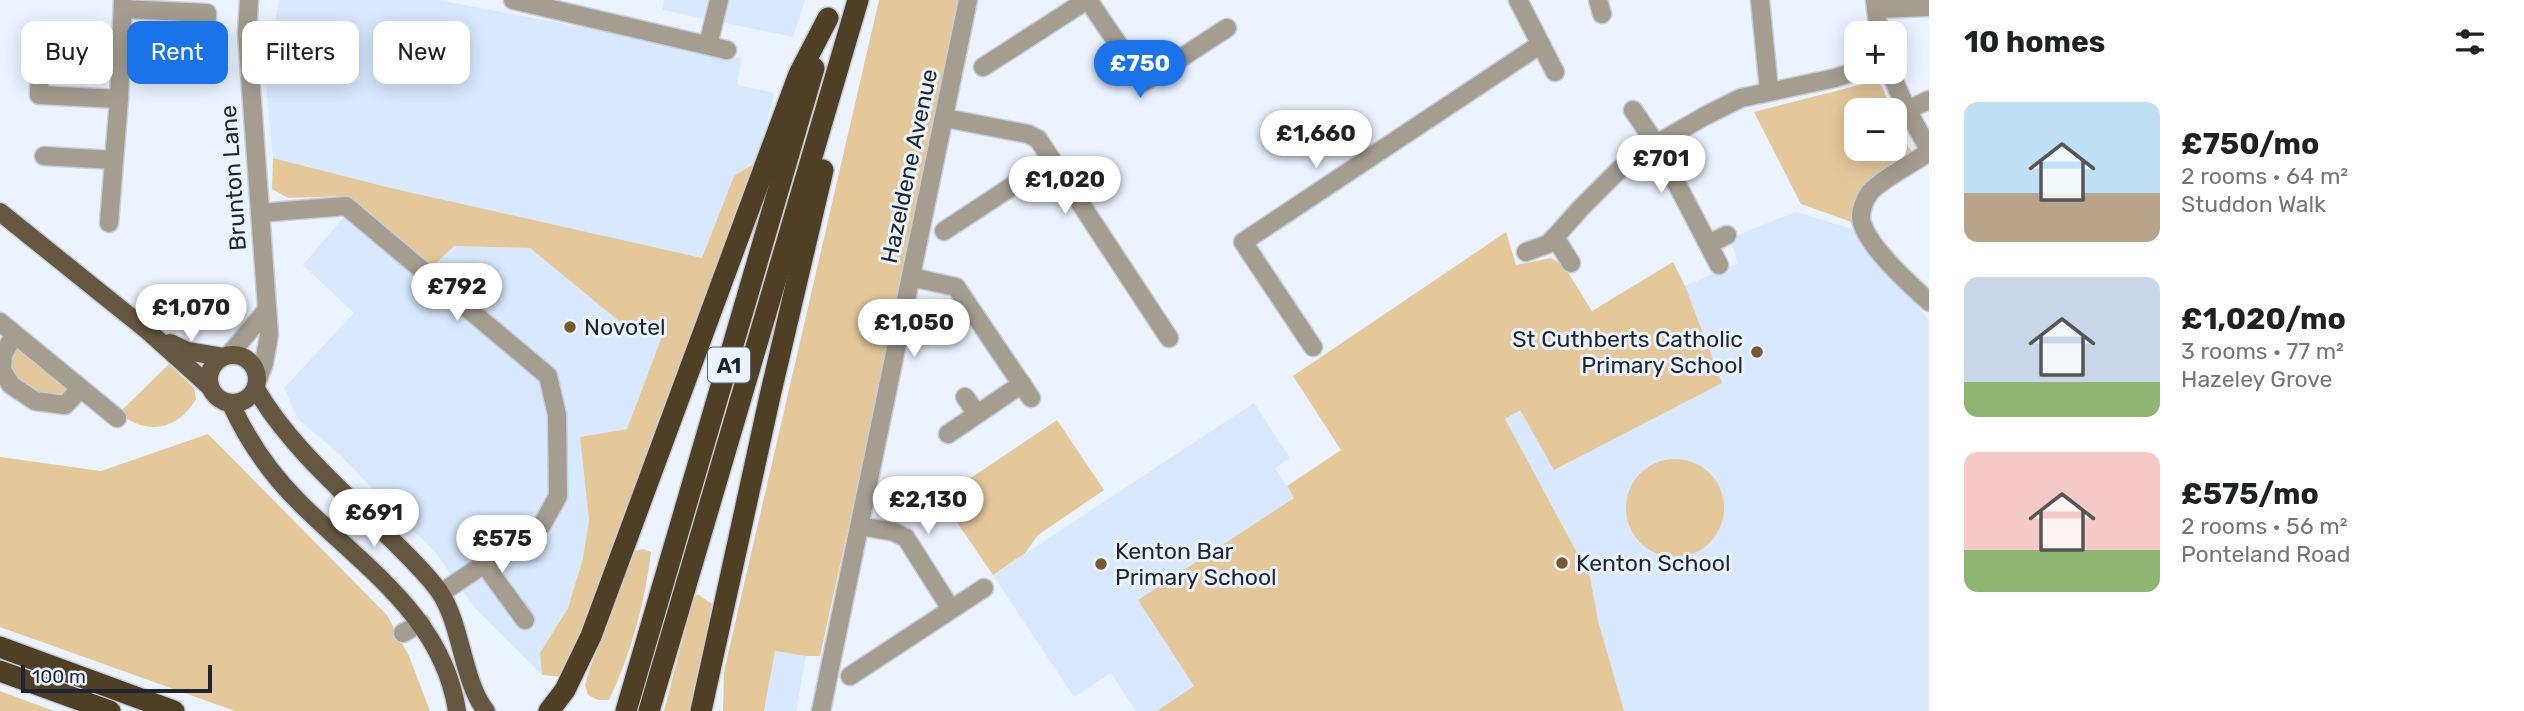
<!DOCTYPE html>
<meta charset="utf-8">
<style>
:root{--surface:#fff;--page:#f2f2f2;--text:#202124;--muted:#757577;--accent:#1a73e8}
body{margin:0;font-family:Rubik,sans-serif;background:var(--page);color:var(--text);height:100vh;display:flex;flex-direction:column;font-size:26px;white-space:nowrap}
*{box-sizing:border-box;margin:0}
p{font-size:23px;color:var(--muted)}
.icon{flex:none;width:38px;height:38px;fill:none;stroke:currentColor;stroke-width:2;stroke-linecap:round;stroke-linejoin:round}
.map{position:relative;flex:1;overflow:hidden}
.side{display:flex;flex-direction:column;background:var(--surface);width:595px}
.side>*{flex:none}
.hud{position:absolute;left:21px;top:21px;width:665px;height:63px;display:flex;gap:14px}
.tools{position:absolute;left:1844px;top:21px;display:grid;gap:14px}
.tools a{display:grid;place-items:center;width:63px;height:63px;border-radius:14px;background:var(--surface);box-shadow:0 4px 18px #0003;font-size:35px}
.scale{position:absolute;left:21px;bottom:18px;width:191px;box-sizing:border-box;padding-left:7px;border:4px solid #1d2630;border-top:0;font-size:19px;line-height:24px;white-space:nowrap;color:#1d2630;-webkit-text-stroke:5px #eaf3ff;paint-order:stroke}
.price{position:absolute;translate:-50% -60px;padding:0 16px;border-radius:24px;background:#fff;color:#222;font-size:23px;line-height:46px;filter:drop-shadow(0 2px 4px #0008)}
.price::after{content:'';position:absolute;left:50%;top:42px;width:21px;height:16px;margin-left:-10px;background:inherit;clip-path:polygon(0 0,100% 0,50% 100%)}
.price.selected{background:var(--accent);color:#fff}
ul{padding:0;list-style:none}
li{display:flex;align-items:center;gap:21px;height:175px;padding:0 35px}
li span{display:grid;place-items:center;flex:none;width:196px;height:140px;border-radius:14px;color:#555}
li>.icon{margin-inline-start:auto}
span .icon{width:84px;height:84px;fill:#fffc;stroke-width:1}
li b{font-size:30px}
h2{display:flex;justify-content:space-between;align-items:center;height:84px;padding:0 35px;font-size:30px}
.pill{padding:0 24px;border-radius:14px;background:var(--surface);box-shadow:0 4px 18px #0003;font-size:24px;line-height:63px}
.pill.selected{background:var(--accent);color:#fff}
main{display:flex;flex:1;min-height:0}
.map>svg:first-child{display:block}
.built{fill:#d8e8fe}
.green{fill:#e5c89a}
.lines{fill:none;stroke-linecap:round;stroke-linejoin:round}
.minor-casing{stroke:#c5ceda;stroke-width:21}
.major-casing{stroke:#c5ceda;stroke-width:21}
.highway-casing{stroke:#c5ceda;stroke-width:24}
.minor{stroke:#a59d90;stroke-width:18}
.major{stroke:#665840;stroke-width:18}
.highway{stroke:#4f3f24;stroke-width:21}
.poi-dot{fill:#755a2c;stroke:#eaf3ff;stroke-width:2.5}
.labels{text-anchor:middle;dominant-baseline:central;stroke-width:6;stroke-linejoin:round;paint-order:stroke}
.shield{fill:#eaf3ff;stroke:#5a646e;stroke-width:2}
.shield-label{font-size:21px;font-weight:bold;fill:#1d2630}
.street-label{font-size:23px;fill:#1d2630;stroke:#eaf3ff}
.poi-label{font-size:23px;fill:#1d2630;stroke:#eaf3ff;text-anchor:start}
</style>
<main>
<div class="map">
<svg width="1929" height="711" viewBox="0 0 1929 711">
<rect width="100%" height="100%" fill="#eaf3ff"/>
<g class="built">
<polygon points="279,0 438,0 742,58 737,85 774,93 758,161 734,176 702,258 391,188 273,158 266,83"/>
<polygon points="664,0 805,0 793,37 662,10"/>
<polygon points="354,205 454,246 530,248 620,322 665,327 627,429 580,437 589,520 583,558 568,608 540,653 542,675 474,607 436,553 338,453 298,419 284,388 354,313 303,265"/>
<polygon points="1796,212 1859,231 1929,321 1929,711 1136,711 1111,673 1074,697 993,575 1254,403 1290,458 1275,468 1312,525 1687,293 1685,286 1738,263 1730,238"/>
<polygon points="775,651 806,656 796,711 764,711"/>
</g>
<g class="green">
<polygon points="879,0 962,0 933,143 820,656 806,656 775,651 764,711 723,711 724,671"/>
<polygon points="1879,80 1892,110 1857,110 1857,149 1895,149 1895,119 1906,144 1915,156 1866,188 1857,224 1801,204 1754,112"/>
<polygon points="273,158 391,188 702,258 734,176 758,161 565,677 542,675 540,653 568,608 583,558 589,520 580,437 627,429 665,328 620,322 530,248 454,246 432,267 342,196 288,198 272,189"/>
<polygon points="1506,232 1516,265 1551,258 1564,266 1592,311 1673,262 1685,286 1722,383 1554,470 1520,410 1505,419 1590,577 1598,621 1624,711 1157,711 1194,686 1138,600 1294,498 1287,486 1341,450 1293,376"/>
<polygon points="19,347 68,388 65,398 34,392 7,371 9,351"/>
<path d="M 169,364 L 194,388 L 196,399 C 178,430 147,436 119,413 Z"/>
<polygon points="1057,420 1104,490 1038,535 1025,553 993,575 937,493 952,483 956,488"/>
<polygon points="208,434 387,615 409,656 430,711 235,711 0,627 0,457 101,471"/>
<circle cx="1675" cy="508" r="49"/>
<path d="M 643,549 L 651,552 C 645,602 631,654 609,700 L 598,700 L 588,695 L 585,685 L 589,671 L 635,551 Z"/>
<polygon points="697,594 712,604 692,711 664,711 693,599"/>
<polygon points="0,691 54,711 0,711"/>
</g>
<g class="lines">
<g class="minor-casing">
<g id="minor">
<polyline points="249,0 247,33 269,335 264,363 258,379"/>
<polyline points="513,0 727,50"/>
<polyline points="1088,0 1144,82 1227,28"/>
<polyline points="1518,0 1555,72"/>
<polyline points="1598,0 1602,14"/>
<polyline points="1760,0 1769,90"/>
<polyline points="1875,0 1879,33"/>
<polyline points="123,9 207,13 206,62"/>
<polyline points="1876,9 1929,7"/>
<polyline points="708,45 719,0"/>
<polyline points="983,67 1087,0"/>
<polyline points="1890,72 1907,110 1929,149"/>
<polyline points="119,99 39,95 40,57 121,61"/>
<polyline points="1633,110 1656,144 1719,265"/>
<polyline points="1907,110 1929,100"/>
<polyline points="945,118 1028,134 1038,139 1169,338"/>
<path d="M 1929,152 C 1913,163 1882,179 1870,192 C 1865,199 1861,209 1861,218 C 1864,244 1910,284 1929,302"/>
<polyline points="44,156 113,160"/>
<polyline points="260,213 346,206 548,376 557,415 558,496 542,525 441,593"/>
<polyline points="109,223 119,99 123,0"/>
<polyline points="944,231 1052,160"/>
<polyline points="1555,237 1580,209 1620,169 1656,144 1705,116 1741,98 1835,78 1857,71"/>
<polyline points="1709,244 1727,235"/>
<polyline points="1526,252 1548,244 1555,237 1571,263"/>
<polyline points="911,277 956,287 1031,398"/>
<polyline points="0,322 117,418"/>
<polyline points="14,335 3,355 2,370 11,385 35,401 65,405 80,389"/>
<polyline points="1313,347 1243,242 1541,44"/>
<polyline points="229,355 266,311"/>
<polyline points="965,397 977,414"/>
<polyline points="948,434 1022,384"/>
<polyline points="860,526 894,532 906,538 951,609"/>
<polyline points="484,564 525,620"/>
<polyline points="403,633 421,623"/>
<polyline points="850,676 984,588"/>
<polyline points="821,711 968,0"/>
</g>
</g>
<g class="major-casing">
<g id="major">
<polyline points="0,212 148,331 209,386"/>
<polyline points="170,343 187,351 223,357"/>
<circle cx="233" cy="379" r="24"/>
<path d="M 256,389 C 290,447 344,492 392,540 C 408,556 426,573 439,591 C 462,624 462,681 486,711"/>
<path d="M 231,404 C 247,439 270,473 298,501 C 360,564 443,616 457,711"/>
</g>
</g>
<g class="highway-casing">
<g id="highway">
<polyline points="0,647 174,711"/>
<polyline points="0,671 110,711"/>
<polyline points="549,711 565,690 591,636 799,74 828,18"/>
<polyline points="626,711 814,68"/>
<polyline points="649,711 858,0"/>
<polyline points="701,711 770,396 823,170"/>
</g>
</g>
<use href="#minor" class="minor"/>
<use href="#major" class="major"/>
<use href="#highway" class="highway"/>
</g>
<g class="poi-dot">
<circle cx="570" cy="327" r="7"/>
<circle cx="1757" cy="352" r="7"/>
<circle cx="1562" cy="563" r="7"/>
<circle cx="1101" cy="564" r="7"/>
</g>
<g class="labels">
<rect class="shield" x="708" y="347.5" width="42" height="35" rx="5"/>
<g class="shield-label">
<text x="729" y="365">A1</text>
</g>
<g class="street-label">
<text transform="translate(909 166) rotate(-78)">Hazeldene Avenue</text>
<text transform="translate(233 178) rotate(-94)">Brunton Lane</text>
</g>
<g class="poi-label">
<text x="584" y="327">Novotel</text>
<text x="1743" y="339" text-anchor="end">St Cuthberts Catholic<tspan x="1743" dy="26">Primary School</tspan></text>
<text x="1115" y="551">Kenton Bar<tspan x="1115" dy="26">Primary School</tspan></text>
<text x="1576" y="563">Kenton School</text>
</g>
</g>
</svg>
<div class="tools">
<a>+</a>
<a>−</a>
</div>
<div class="scale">100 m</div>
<b class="price selected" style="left:1140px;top:100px">£750</b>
<b class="price" style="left:1316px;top:170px">£1,660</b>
<b class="price" style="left:1661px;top:195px">£701</b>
<b class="price" style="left:1065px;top:216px">£1,020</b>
<b class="price" style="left:457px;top:323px">£792</b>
<b class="price" style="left:191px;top:344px">£1,070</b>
<b class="price" style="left:914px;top:359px">£1,050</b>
<b class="price" style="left:928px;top:536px">£2,130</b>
<b class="price" style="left:374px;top:549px">£691</b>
<b class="price" style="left:502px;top:575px">£575</b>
<div class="hud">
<a class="pill">Buy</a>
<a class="pill selected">Rent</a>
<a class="pill">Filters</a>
<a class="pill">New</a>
</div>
</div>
<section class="side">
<h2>10 homes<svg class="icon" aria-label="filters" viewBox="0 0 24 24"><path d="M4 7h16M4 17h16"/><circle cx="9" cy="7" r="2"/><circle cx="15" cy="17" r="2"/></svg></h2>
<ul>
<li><span style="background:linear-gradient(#bfe0f5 65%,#b9a48a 0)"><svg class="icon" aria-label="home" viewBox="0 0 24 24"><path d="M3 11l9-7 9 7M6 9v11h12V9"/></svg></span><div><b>£750/mo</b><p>2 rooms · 64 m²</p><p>Studdon Walk</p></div></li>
<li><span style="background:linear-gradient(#c9d6e8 75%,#8fb573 0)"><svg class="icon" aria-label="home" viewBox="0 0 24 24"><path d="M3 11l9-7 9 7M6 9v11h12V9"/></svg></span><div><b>£1,020/mo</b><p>3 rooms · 77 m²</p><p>Hazeley Grove</p></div></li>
<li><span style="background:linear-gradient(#f6c9c9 70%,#8fb573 0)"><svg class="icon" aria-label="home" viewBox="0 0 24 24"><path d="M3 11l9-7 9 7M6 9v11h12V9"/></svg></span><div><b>£575/mo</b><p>2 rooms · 56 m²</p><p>Ponteland Road</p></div></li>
</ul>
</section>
</main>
